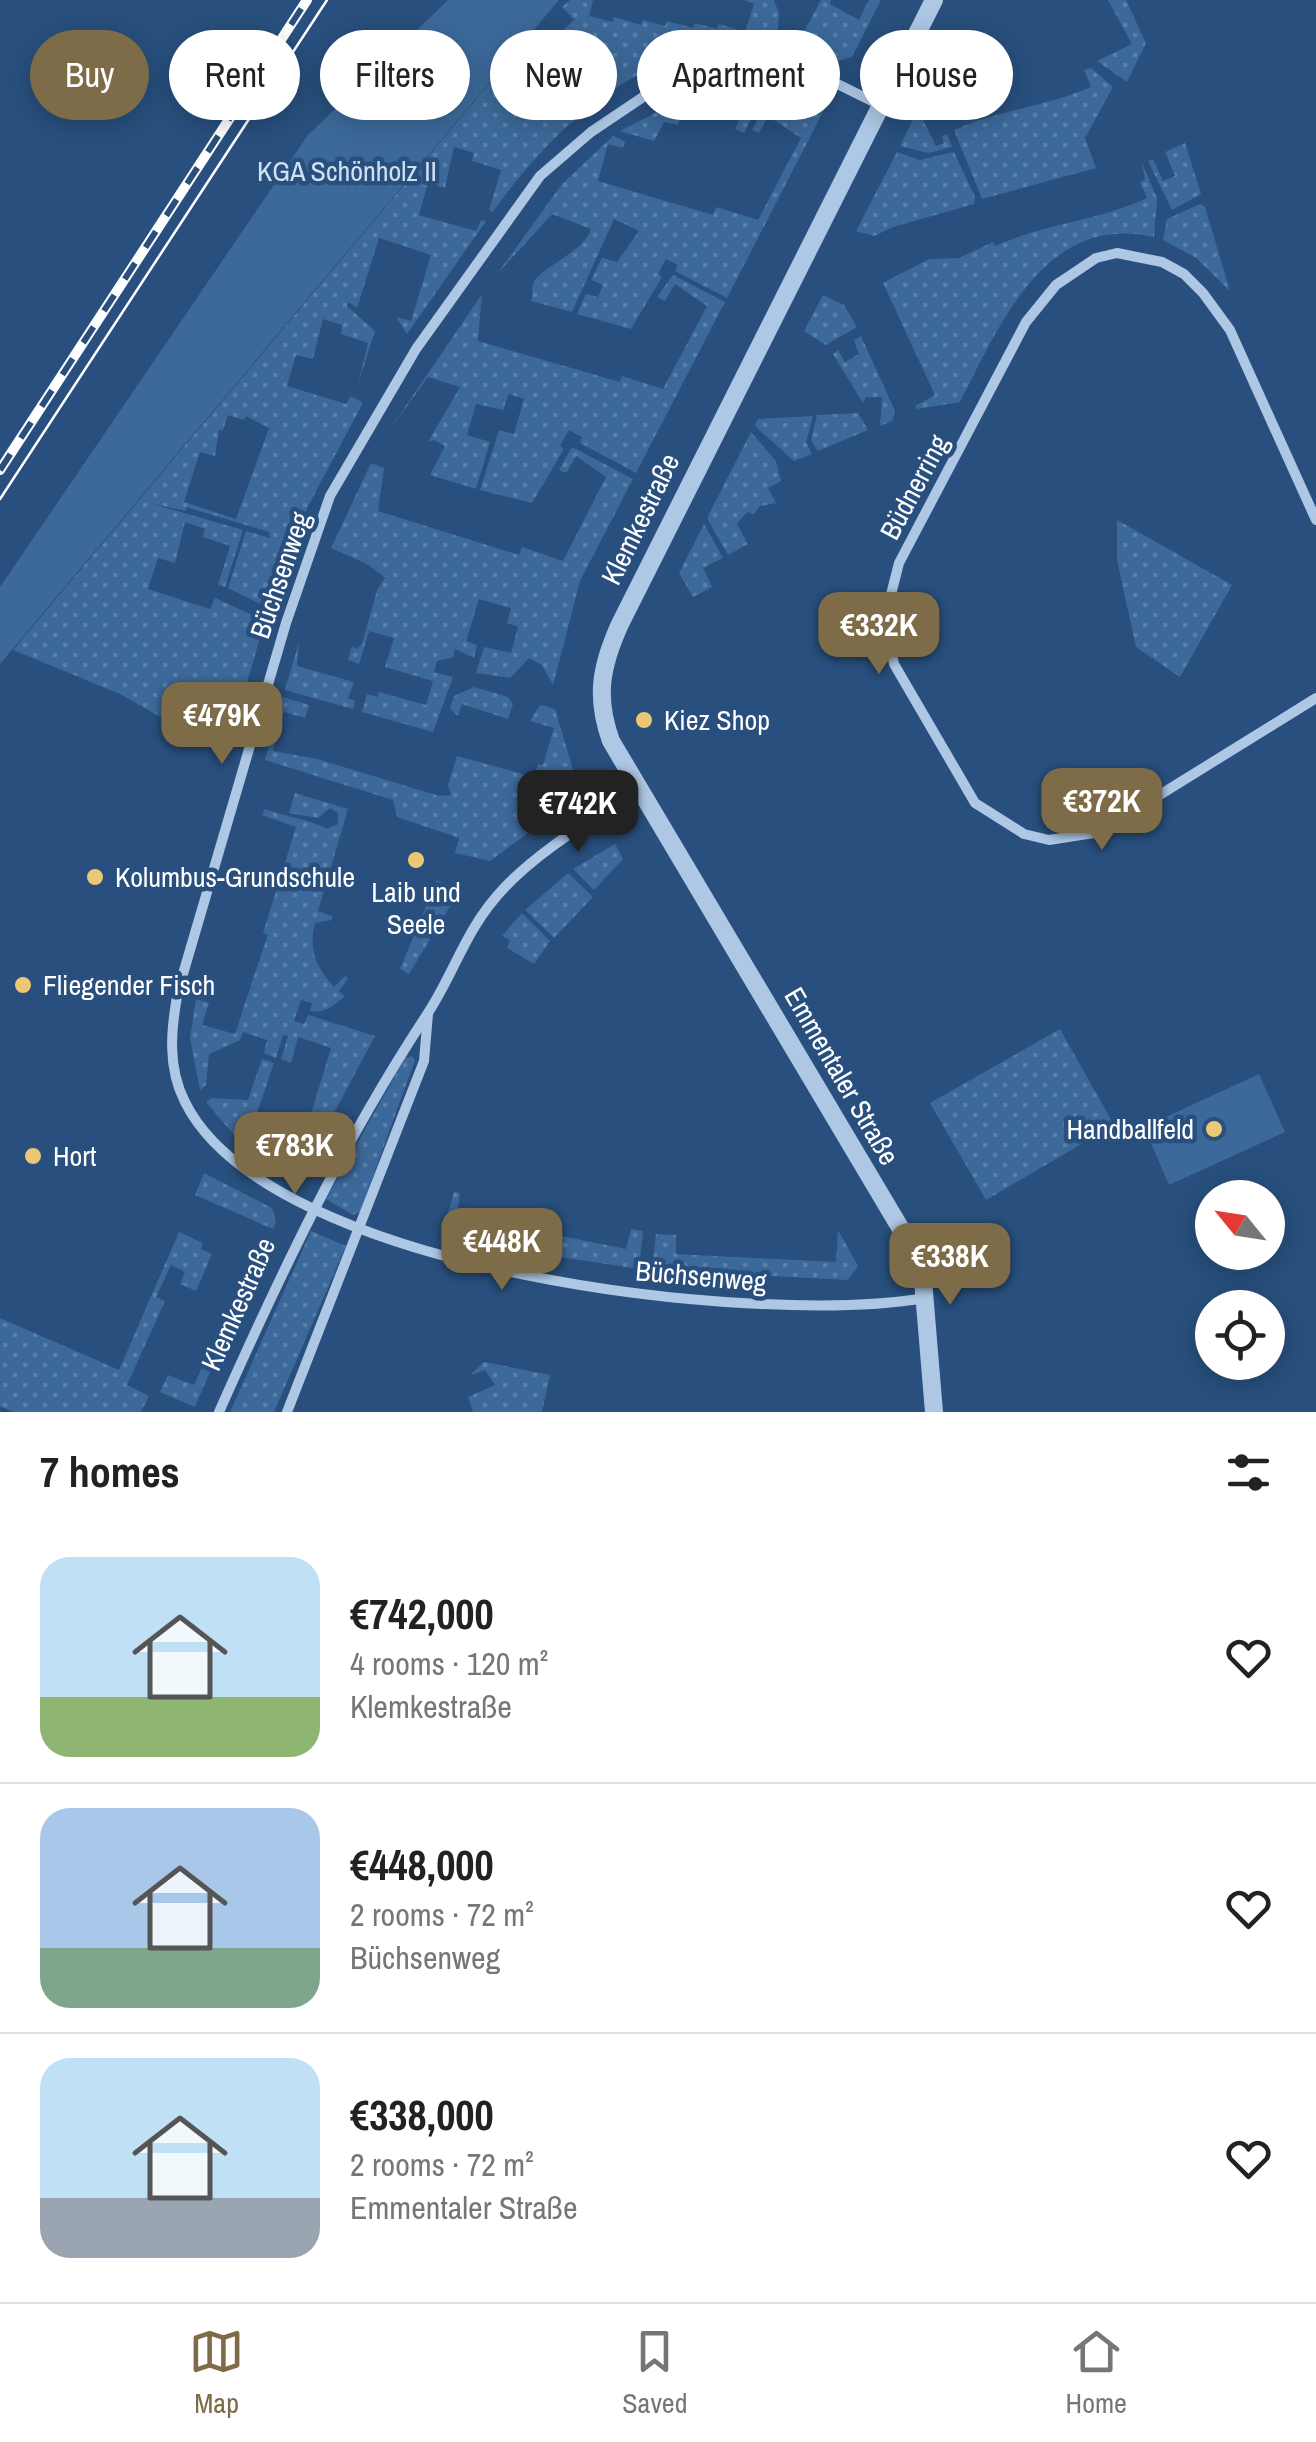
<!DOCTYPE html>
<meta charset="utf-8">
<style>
:root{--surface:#fff;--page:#f6f6f6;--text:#222;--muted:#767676;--line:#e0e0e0;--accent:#7d6c47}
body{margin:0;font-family:"Archivo Narrow",sans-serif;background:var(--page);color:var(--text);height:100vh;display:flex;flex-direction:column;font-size:38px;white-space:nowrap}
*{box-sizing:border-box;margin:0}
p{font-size:32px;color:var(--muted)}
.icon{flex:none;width:55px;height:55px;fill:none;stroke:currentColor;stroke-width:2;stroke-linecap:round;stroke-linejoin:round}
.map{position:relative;height:1412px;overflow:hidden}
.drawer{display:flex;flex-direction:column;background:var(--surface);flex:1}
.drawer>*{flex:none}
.top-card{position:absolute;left:30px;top:30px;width:1258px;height:90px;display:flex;gap:20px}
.needle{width:65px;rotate:300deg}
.fabs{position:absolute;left:1195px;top:1180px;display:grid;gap:20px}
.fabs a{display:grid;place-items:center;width:90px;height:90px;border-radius:50%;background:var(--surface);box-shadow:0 5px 25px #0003;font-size:50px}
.price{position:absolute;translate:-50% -85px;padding:0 22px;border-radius:20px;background:var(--accent);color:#fff;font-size:32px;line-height:65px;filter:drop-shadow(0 2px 5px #0008)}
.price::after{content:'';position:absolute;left:50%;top:60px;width:30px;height:22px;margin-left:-15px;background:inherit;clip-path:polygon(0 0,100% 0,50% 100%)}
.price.active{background:#222;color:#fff}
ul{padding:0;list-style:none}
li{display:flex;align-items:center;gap:30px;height:250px;padding:0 40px}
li+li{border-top:2px solid var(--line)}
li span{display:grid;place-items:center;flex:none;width:280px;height:200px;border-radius:30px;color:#555}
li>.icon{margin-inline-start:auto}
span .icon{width:120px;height:120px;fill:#fffc;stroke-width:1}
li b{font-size:42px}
h2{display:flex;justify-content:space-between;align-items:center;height:120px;padding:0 40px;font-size:42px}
.tag{padding:0 35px;border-radius:45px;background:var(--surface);box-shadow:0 5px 25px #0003;font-size:35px;line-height:90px}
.tag.active{background:var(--accent);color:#fff}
.tab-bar{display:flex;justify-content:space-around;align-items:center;height:140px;border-top:2px solid var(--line);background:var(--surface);font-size:28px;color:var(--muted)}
.tab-bar a{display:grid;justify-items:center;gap:5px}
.tab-bar .active{color:var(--accent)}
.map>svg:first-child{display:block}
.grass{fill:url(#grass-dots);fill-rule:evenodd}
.garden{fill:#3c699a}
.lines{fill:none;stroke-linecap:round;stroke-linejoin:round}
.minor{stroke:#adc7e4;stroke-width:10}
.tertiary{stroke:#adc7e4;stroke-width:18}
.tram{stroke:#fff;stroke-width:2.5}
.rail-casing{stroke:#fff;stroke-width:10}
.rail{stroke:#284f7d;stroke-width:6;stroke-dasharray:19;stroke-linecap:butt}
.poi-dot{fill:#ecc774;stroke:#284f7d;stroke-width:4}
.labels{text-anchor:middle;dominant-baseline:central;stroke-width:9;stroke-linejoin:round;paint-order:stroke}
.park-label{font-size:28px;fill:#d0e1f4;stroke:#284f7d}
.street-label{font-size:28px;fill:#fff;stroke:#284f7d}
.poi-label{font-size:28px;fill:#fff;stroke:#284f7d;text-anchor:start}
</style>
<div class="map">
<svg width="1316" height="1412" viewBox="0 0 1316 1412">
<defs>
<pattern id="grass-dots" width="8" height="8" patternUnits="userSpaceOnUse" patternTransform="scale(2.5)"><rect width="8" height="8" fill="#3c699a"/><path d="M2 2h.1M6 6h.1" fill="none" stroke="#5980a9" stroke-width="1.8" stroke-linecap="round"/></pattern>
</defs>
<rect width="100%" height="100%" fill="#284f7d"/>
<g class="grass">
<path d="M 570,0 L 593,0 L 588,21 L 590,16 L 612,22 L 614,17 L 641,25 L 643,20 L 665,26 L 667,21 L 693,28 L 695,23 L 717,29 L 719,24 L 745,32 L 754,4 L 744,0 L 774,0 L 779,13 L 777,43 C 656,34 558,120 493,212 L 489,210 L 501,170 L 472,161 L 474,153 L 454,147 L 445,188 L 428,183 L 419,215 L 476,231 L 481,220 L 486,221 L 407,334 L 396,317 L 411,321 L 431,255 L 379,238 L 357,308 L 348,302 L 347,306 L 375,331 L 358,384 L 368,343 L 341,334 L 342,325 L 323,319 L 313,359 L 296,355 L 287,386 L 346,404 L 351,396 L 363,403 L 308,506 L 269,608 L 228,588 L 246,531 L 270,538 L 269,532 L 186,507 L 185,511 L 146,502 L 243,530 L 225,587 L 218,585 L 230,546 L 203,537 L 205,529 L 185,522 L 175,563 L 158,558 L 148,589 L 210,609 L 215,598 L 265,621 L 226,754 L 120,694 L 13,650 L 531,34 L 548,52 L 532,48 L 520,72 L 524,74 L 520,89 L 536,94 L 532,106 L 543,110 L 547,98 L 561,101 L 573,60 L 559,56 L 565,41 L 559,34 L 574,20 L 562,7 ZM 228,415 L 244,420 L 246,416 L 269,428 L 236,519 L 184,502 L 200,452 L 215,456 L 219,430 L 223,430 Z"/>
<polygon points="821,0 831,0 830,4 859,20 869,0 881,0 852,57 838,61 796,46"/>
<polygon points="1108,0 1126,0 1146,43 1127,82 1097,61 1132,44"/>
<path d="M 1091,68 L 1113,87 L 1085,138 L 1096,168 L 982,199 L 954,130 C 1002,109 1041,108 1091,87 L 1084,70 Z"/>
<polygon points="770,81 744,133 735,129 744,111 700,92 735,83"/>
<path d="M 777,82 L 821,95 L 825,108 L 727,298 L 675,271 L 678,265 L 666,259 L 658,274 L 662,277 L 631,329 L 577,314 L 586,294 L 598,297 L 603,285 L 591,280 L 602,258 L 617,262 L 639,231 L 614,219 L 572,312 L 531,301 C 534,292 530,287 535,280 C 549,263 584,251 591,229 L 552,214 L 497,274 L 562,184 L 613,136 L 625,141 L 623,148 L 608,144 L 598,181 L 713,215 L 716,207 L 758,220 L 801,138 L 768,116 L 759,133 L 752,130 Z"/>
<polygon points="686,97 678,125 664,122 654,141 620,131"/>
<polygon points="918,110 936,146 944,143 942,136 947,134 952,147 928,153 900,146"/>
<polygon points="1185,143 1201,194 1172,210 1148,161 1153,159 1163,181 1175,176 1165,152"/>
<polygon points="897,152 920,160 954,152 975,197 974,204 893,227 874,236 856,231"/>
<path d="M 1142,163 L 1157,198 L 1154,237 C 1046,212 1000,324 960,402 L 917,409 L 915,406 L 935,395 L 883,283 L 929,259 L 959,258 L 993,242 L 995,246 C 1046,223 1095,222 1147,198 L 1140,182 L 1145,179 Z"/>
<polygon points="1200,204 1205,207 1230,291 1196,258 1163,240 1167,219"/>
<polygon points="673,275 725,302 636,473 580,443 582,437 569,430 560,446 564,449 532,503 480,490 499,430 514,434 524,399 509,394 503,410 476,404 467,435 490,442 476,489 430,475 445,446 434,440 428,442 460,387 428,377 386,435 482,294 478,341 620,382 622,376 663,389 707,306 675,284 665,301 657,297"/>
<polygon points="823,295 844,305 857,327 826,345 804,331"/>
<polygon points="861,336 895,411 892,421 880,426 882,397 866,397 863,403 833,354 838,350 845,362 859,354 854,340"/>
<polygon points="858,413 868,430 818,451 811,440 817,415"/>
<polygon points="813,416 806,442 812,454 794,461 755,426 758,419"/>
<polygon points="751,432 776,461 781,481 768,488 776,503 760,506 754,514 747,512 737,524 748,544 728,555 707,518"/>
<polygon points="572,447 633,479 580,581 553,685 542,665 529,658 510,678 476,673 484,647 511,653 518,627 507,623 511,608 479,599 466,641 477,645 474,658 455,649 453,657 437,661 434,672 453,677 433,732 362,712 367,694 377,697 379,692 426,705 433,681 385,667 394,638 369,631 359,664 348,660 352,646 357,649 362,644 377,590 385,578 369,565 331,548 371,463 384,468 378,511 519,555 522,547 563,561 606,477 576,456 566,473 559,470"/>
<polygon points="1117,520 1232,585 1180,677 1136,647 1117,560"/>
<polygon points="704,524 723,558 703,568 712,587 693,597 679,573"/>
<polygon points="299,642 297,666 354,682 348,698 355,701 353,709 285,690"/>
<polygon points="474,687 508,697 513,704 508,719 462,704 458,716 450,709 454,696"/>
<polygon points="283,697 309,705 305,718 284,712 273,751 317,759 439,796 451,795 448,785 457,756 534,777 538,764 543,765 554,728 530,721 540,705 555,709 574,773 565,806 490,861 455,853 459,838 397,817 393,800 265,760"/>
<path d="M 295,793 L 348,809 L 318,911 L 332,916 L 332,920 L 315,923 C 308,951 316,966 334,987 L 345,976 L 348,978 L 339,991 L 345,996 C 335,1005 324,1014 310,1011 L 312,1003 L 301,1000 L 294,1021 L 304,1024 L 308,1015 L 375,1036 L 303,1171 L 290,1174 L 250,1152 L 261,1119 L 269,1122 L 260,1151 L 296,1163 L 331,1048 L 298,1037 L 291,1063 L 281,1059 L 288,1036 L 283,1035 L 276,1058 L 264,1053 L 267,1040 L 243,1032 L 240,1040 L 209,1054 L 206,1085 L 200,1090 L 190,1038 L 196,999 L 209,1003 L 202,1025 L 235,1034 L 250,988 L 255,989 L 250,987 L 268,935 L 263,933 L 296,827 L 262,815 L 265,809 C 285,817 310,819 327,829 L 338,824 L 338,813 L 330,808 L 318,818 L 289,813 Z"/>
<polygon points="615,844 623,859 594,890 573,869"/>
<polygon points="568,873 593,897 554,938 525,910"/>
<polygon points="437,880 458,893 409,974 400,969"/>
<polygon points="522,913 550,941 534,964 507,948 510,940 502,936"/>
<polygon points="1060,1029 1114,1125 986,1200 930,1103"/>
<polygon points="412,1056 415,1060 360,1212 353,1215 326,1199 405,1058"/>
<polygon points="262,1059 274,1063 245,1148 206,1102 211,1098 248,1100"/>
<polygon points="204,1173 272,1208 276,1222 273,1229 195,1195"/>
<polygon points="454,1192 460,1193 457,1215 626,1249 631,1229 643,1231 639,1269 541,1254 443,1230"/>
<polygon points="838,1230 858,1266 848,1280 652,1270 656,1234 676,1235 676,1254 836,1262"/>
<polygon points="311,1231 346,1246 274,1412 230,1412"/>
<polygon points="179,1232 203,1243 201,1249 212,1254 196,1291 180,1284 185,1272 171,1265 156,1297 165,1301 127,1385 149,1396 141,1412 13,1412 0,1406 0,1318 119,1370"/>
<polygon points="207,1356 215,1360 195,1407 160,1392 168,1375 194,1385"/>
<polygon points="484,1362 550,1375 542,1412 473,1412 468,1397 495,1385 485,1370 470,1375"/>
</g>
<g class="garden">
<polygon points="448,0 559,0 0,664 0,587 308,135"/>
<polygon points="1259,1074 1285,1132 1169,1185 1144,1127"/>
</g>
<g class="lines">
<g class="minor">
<path d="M 880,105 L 811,71 L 777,62 L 714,68 L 652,91 L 591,132 L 540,176 L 416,349 L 330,496 L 286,623 L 178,991 C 171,1029 167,1067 185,1102 C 269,1272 757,1327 925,1298"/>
<polyline points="1316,520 1230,330 1203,293 1184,274 1162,262 1117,253 1096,258 1056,285 1026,322 899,563 885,618 894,664 975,803 1024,834 1049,840 1100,832 1316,698"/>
<path d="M 219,1412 C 280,1275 343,1142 426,1016 C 456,971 464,930 505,887 C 542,848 594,819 639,788"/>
<polyline points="287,1412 424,1061 428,1014"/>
</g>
<path class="tertiary" d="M 934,0 L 620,624 C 601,666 595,697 611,741 L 914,1251 L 923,1280 L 934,1412"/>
<polyline class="tram" points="0,499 327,0"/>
<g class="rail-casing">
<polyline id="rail" points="0,470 307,0"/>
</g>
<use href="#rail" class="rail"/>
</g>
<g class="poi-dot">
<circle cx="644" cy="720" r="10"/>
<circle cx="416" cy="860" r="10"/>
<circle cx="95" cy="877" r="10"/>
<circle cx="23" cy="985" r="10"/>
<circle cx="1214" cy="1129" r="10"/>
<circle cx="33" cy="1156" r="10"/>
</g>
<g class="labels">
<g class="park-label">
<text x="347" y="171">KGA Schönholz II</text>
</g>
<g class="street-label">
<text transform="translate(914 487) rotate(-62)">Büdnerring</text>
<text transform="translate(640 519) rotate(-64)">Klemkestraße</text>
<text transform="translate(280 575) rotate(-71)">Büchsenweg</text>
<text transform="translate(842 1076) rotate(60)">Emmentaler Straße</text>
<text transform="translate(701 1276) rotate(5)">Büchsenweg</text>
<text transform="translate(238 1304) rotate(-66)">Klemkestraße</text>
</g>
<g class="poi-label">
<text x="664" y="720">Kiez Shop</text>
<text x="115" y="877">Kolumbus-Grundschule</text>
<text x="416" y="892" text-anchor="middle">Laib und<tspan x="416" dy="32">Seele</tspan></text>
<text x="43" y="985">Fliegender Fisch</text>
<text x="1194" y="1129" text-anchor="end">Handballfeld</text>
<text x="53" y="1156">Hort</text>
</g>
</g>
</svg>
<div class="fabs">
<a><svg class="needle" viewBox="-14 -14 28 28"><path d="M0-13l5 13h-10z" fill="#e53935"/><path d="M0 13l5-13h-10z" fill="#767676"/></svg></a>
<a><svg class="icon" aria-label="locate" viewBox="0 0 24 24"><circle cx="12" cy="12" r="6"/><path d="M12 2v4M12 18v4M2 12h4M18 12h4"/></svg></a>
</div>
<b class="price" style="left:879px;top:677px">€332K</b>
<b class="price" style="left:222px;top:767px">€479K</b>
<b class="price" style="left:1102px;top:853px">€372K</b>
<b class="price active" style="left:578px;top:855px">€742K</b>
<b class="price" style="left:295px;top:1197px">€783K</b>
<b class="price" style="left:502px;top:1293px">€448K</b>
<b class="price" style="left:950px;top:1308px">€338K</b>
<div class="top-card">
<a class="tag active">Buy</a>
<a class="tag">Rent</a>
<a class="tag">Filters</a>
<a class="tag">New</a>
<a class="tag">Apartment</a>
<a class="tag">House</a>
</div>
</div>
<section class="drawer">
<h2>7 homes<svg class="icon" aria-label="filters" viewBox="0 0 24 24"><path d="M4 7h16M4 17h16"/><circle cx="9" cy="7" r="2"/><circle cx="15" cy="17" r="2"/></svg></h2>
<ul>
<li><span style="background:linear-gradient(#bfe0f5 70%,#8fb573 0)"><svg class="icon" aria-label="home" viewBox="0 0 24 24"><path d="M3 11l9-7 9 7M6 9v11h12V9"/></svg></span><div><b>€742,000</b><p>4 rooms · 120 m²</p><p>Klemkestraße</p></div><svg class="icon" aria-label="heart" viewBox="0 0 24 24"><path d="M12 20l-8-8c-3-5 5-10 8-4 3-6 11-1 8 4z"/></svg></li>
<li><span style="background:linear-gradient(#a9c7e8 70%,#7fa58c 0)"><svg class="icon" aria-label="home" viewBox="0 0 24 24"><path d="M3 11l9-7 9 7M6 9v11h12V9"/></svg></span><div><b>€448,000</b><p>2 rooms · 72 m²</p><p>Büchsenweg</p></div><svg class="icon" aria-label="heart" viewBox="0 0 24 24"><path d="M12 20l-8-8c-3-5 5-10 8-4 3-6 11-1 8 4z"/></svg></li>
<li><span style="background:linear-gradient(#bfe0f5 70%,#9aa5b1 0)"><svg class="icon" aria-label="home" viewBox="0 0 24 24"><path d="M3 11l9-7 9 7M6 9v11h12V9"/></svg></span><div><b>€338,000</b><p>2 rooms · 72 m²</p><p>Emmentaler Straße</p></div><svg class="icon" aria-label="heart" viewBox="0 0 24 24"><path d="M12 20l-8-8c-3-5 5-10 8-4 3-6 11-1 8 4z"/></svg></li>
</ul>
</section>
<nav class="tab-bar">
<a class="active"><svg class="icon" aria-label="map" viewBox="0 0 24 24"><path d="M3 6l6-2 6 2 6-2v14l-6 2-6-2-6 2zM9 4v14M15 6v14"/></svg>Map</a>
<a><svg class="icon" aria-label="saved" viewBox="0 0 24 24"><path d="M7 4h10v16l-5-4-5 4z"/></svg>Saved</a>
<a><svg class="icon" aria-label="home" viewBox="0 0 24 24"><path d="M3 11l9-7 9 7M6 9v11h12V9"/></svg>Home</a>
</nav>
